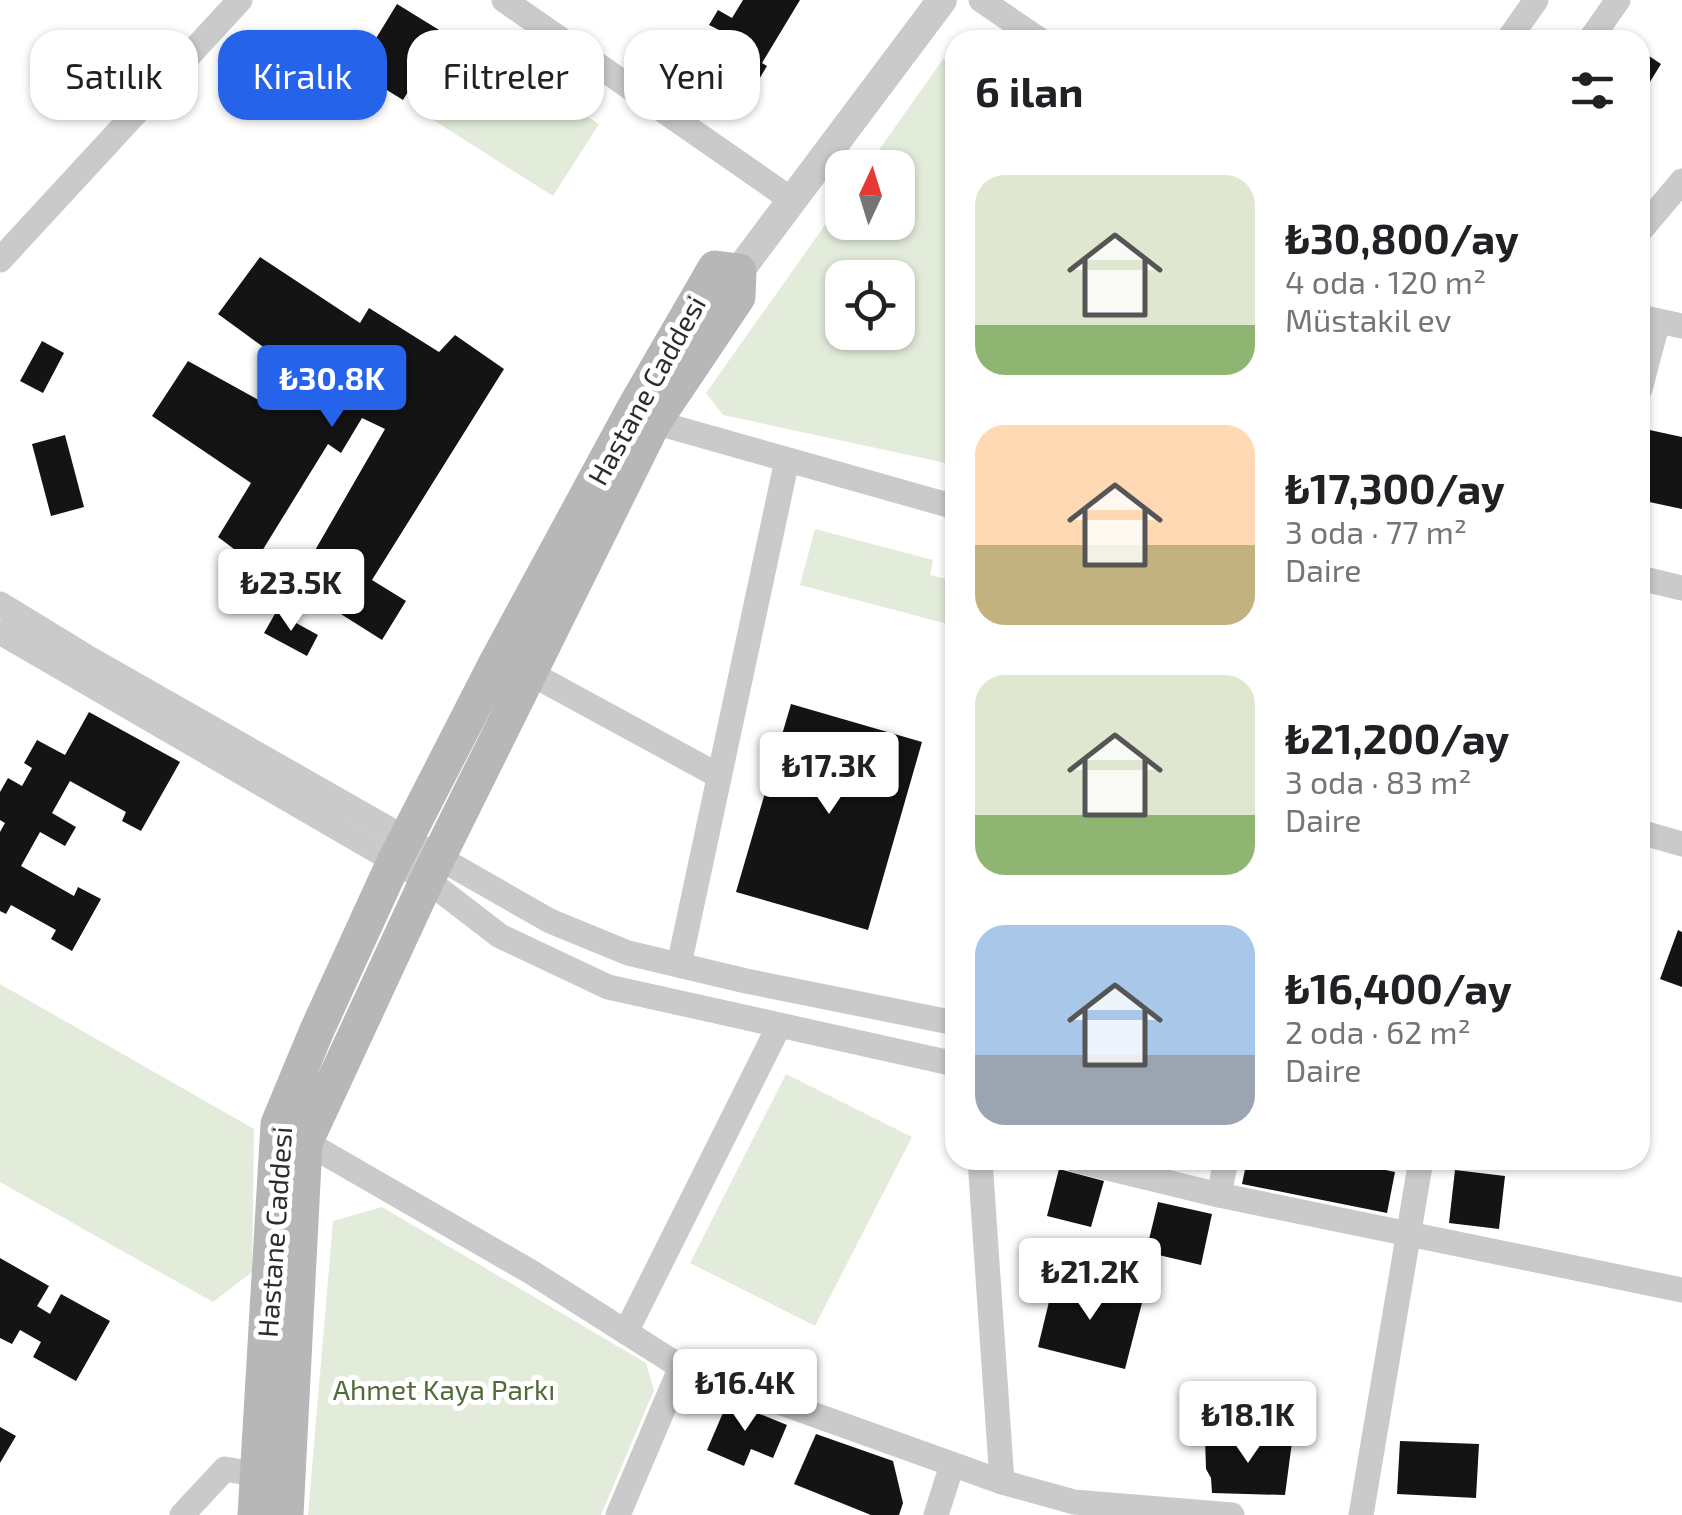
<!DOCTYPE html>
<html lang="tr">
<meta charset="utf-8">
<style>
:root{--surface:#fff;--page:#f6f6f6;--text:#202124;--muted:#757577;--accent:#2563eb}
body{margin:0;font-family:"Exo 2",sans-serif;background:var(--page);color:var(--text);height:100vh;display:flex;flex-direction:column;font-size:38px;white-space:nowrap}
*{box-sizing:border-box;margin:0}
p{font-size:32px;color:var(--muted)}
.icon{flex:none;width:55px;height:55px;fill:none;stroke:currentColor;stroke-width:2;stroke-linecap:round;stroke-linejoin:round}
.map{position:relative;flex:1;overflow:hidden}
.side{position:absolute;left:945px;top:30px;width:705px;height:1140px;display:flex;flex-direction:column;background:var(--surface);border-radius:30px;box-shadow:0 2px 8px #0004}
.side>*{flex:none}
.guide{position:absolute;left:30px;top:30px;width:765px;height:90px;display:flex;gap:20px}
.needle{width:65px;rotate:4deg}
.tools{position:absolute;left:825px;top:150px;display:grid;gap:20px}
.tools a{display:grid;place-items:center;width:90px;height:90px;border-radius:20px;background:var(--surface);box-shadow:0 2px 8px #0004;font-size:50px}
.price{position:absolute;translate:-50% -85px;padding:0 22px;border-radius:10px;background:#fff;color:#222;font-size:32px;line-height:65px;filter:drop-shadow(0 2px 5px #0008)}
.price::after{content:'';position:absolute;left:50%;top:60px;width:30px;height:22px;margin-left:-15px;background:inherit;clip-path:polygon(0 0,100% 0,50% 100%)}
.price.selected{background:var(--accent);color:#fff}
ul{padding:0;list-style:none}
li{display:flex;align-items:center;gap:30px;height:250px;padding:0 30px}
li span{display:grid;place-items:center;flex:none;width:280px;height:200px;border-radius:30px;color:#555}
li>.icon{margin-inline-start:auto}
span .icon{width:120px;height:120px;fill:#fffc;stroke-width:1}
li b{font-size:42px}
h2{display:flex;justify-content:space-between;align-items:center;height:120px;padding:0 30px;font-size:42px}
.chip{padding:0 35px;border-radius:30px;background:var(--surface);box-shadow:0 2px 8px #0004;font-size:35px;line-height:90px}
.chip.selected{background:var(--accent);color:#fff}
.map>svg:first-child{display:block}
.green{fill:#e3ecda;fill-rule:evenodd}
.building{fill:#141414}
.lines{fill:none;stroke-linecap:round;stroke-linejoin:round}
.minor{stroke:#cacaca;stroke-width:25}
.tertiary{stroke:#cacaca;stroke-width:30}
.secondary{stroke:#b7b7b7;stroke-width:35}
.labels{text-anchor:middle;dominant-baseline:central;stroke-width:10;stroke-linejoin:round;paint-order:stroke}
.street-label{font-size:28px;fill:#2d2d2d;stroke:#fff}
.park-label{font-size:28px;fill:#4e6b38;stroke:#fff}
</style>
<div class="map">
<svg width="1682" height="1515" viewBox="0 0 1682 1515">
<rect width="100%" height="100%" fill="#fff"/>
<g class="green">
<polygon points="473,44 599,124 553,196 427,116"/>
<path d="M 943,59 L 955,59 L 955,465 L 723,415 L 706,393 L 842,201 L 842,222 L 898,222 L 898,168 L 867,167 ZM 842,278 L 898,278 L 898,332 L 842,332 Z"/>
<polygon points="815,529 933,560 930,575 955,581 955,626 800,585"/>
<polygon points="0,984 254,1129 252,1272 213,1302 0,1182"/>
<polygon points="786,1074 912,1137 815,1326 690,1263"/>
<polygon points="382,1207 646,1363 654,1390 601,1515 308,1515 333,1221"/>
</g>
<g class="building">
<polygon points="743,0 800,0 762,63 767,66 752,91 728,77 726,81 711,71 718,58 706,51 719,30 709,25 718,10 732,18"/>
<polygon points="397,4 444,33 403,100 356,71"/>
<polygon points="1640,50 1661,64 1640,98"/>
<polygon points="260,257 360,323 369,308 439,352 455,335 504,369 372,580 406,601 382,640 295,585 385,429 362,418 341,453 328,444 254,564 218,537 251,483 152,416 188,361 273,408 299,373 218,314"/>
<polygon points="42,341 64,353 43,393 20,381"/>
<polygon points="1645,429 1682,437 1682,509 1640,500 1640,450"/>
<polygon points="65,435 84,507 51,516 32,444"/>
<polygon points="276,612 318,635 307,656 264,633"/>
<polygon points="791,704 922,742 868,930 736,892"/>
<polygon points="89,712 180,762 141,831 122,821 126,812 70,781 52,813 76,827 65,846 40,832 21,866 74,896 78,887 101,899 72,951 51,939 56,930 11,905 6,914 0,911 0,832 5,823 0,820 0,792 8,778 22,786 32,768 24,763 37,740 65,755"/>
<polygon points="1678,930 1682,932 1682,987 1660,979"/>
<polygon points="1247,1160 1338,1160 1395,1172 1387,1213 1242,1184"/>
<polygon points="1059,1169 1104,1181 1091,1227 1047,1216"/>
<polygon points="1455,1170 1505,1176 1499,1229 1449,1223"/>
<polygon points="1158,1202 1212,1214 1201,1265 1146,1252"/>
<polygon points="0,1258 49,1286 37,1306 50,1314 61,1294 110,1321 76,1381 33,1357 41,1342 20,1330 12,1344 0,1338"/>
<polygon points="1055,1277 1143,1299 1125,1369 1038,1347"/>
<polygon points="728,1401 787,1425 773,1458 751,1449 744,1466 707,1450"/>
<polygon points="0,1427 16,1436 0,1463"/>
<polygon points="816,1434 893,1461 903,1503 899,1515 871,1515 794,1484"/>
<polygon points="1205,1438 1292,1442 1285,1495 1212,1493 1211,1478 1206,1469"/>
<polygon points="1400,1441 1479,1444 1476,1498 1397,1494"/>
</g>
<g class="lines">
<g class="minor">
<polyline points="504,0 792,200"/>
<polyline points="981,0 1040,40"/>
<polyline points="1508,40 1536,0"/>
<polyline points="1590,40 1618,0"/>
<polyline points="1640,231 1682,181"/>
<polyline points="0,260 240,0"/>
<polyline points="1640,317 1682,326"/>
<polyline points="1640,389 1658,321"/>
<polyline points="642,413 654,422 955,507"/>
<polyline points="1640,578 1682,588"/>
<polyline points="0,604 85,656 550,921 628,953 746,981 955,1023"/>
<polyline points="0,632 427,880 500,936 608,987 955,1064"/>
<polyline points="530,673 719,776"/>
<polyline points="1640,832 1682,844"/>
<polyline points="679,965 787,460"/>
<polyline points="295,1136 531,1272 681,1367 1002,1482 1074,1502 1232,1515"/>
<polyline points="980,1160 1002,1482"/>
<polyline points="1075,1160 1219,1195 1682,1290"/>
<polyline points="1219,1195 1226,1160"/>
<polyline points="626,1332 779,1026"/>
<polyline points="182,1515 225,1469 258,1475 271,1482"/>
<polyline points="618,1515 681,1367"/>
<polyline points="936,1515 952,1465"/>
<polyline points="1361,1515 1421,1160"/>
</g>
<polyline class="tertiary" points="739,271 942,0"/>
<polyline class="secondary" points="255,1515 278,1124 317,1030 394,862 496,663 634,408 715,268 739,271 738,297 654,422 427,880 305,1143 286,1515"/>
</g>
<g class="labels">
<g class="street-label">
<text transform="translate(646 390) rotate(-61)">Hastane Caddesi</text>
<text transform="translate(274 1232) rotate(-86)">Hastane Caddesi</text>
</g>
<g class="park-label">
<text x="444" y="1389">Ahmet Kaya Parkı</text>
</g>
</g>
</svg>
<div class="tools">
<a><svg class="needle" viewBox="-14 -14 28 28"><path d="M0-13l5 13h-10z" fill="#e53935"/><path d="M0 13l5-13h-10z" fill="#757577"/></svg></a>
<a><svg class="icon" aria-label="locate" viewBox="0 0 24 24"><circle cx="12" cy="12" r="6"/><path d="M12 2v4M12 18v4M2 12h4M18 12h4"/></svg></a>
</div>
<b class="price selected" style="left:332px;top:430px">₺30.8K</b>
<b class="price" style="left:291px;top:634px">₺23.5K</b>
<b class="price" style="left:829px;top:817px">₺17.3K</b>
<b class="price" style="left:1090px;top:1323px">₺21.2K</b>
<b class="price" style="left:745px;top:1434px">₺16.4K</b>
<b class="price" style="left:1248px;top:1466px">₺18.1K</b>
<div class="guide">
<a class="chip">Satılık</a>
<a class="chip selected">Kiralık</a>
<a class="chip">Filtreler</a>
<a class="chip">Yeni</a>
</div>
<section class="side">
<h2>6 ilan<svg class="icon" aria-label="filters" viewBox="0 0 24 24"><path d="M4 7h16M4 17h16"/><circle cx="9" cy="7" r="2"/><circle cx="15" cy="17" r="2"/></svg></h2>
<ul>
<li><span style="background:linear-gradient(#dfe7d0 75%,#8fb573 0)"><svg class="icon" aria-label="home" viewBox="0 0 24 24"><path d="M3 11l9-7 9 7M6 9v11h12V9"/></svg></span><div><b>₺30,800/ay</b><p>4 oda · 120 m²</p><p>Müstakil ev</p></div></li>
<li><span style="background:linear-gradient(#ffd9b3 60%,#c2b280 0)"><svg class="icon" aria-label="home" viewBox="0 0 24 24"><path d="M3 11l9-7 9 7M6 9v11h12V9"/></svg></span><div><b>₺17,300/ay</b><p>3 oda · 77 m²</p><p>Daire</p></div></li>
<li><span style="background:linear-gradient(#dfe7d0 70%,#8fb573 0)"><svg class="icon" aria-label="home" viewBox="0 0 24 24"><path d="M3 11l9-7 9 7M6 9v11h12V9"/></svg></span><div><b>₺21,200/ay</b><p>3 oda · 83 m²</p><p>Daire</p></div></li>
<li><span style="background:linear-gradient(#a9c7e8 65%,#9aa5b1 0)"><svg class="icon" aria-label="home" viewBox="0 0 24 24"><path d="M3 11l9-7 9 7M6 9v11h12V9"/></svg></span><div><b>₺16,400/ay</b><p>2 oda · 62 m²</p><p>Daire</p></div></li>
</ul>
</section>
</div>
